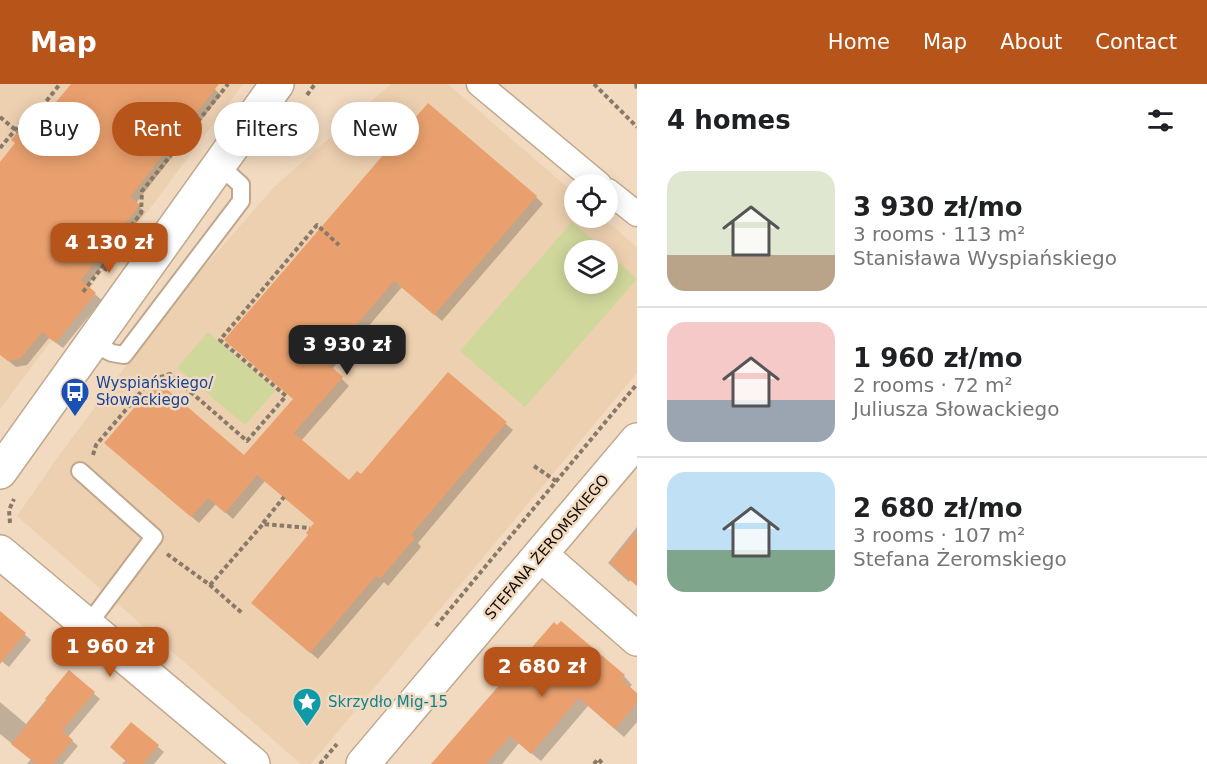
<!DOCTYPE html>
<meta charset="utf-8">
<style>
:root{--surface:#fff;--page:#f6f6f6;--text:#202124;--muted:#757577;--line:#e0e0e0;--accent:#b65419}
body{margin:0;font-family:"DejaVu Sans",sans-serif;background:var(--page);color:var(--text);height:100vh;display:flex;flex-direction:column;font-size:22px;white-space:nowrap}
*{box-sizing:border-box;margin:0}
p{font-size:20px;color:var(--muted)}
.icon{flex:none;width:33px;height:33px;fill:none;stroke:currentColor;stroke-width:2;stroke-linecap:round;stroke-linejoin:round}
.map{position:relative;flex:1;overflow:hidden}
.side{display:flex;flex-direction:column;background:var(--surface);width:570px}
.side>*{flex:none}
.top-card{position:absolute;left:18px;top:18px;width:528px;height:54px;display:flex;gap:12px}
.controls{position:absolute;left:564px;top:90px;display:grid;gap:12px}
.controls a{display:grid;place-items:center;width:54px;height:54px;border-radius:50%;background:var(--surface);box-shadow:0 3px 15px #0003;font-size:30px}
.price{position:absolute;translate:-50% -51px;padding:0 14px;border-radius:12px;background:var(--accent);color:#fff;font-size:20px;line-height:39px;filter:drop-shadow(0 2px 3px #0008)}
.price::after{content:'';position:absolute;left:50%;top:36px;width:18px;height:14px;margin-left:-9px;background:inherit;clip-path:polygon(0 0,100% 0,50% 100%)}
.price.current{background:#222;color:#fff}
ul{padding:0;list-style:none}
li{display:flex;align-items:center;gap:18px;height:150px;padding:0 30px}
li+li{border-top:2px solid var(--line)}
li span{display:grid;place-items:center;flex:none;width:168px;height:120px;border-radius:18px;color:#555}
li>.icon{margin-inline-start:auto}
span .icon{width:72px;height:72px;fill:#fffc;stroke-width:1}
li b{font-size:26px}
h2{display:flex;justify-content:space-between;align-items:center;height:72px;padding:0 30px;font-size:26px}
.chip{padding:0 21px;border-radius:27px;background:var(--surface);box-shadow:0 3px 15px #0003;font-size:21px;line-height:54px}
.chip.current{background:var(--accent);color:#fff}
header{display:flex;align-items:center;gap:36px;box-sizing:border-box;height:84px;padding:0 30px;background:var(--accent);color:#fff}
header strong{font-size:28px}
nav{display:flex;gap:33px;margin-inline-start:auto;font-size:21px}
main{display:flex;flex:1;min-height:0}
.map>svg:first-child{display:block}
.built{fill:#edd0b0;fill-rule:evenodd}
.green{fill:#cfd79b}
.shadow{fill:#0003}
.building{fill:#e9a06e}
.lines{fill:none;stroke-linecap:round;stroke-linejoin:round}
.service-casing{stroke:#bfa78e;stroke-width:20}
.pedestrian-casing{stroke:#bfa78e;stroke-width:27}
.minor-casing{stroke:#bfa78e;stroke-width:36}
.path{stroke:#897968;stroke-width:4;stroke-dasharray:4.5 3;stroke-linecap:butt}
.service{stroke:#fff;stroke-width:16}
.pedestrian{stroke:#fff;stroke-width:24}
.minor{stroke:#fff;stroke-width:33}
.labels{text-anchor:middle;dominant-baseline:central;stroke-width:5;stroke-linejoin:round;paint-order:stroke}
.transit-label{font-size:15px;fill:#164399;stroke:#f2dac0;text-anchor:start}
.street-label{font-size:15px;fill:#130b04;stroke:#f2dac0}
.culture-label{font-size:15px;fill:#0d838f;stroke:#f2dac0;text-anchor:start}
</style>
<header>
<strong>Map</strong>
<nav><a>Home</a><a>Map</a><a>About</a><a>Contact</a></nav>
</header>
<main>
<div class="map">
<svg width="637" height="680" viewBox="0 0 637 680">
<rect width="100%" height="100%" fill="#f2dac0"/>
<g class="built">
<polygon points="0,0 243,0 0,325"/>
<path d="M 391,0 L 448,0 L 574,109 L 574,134 L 603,134 L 637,163 L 637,289 L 311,680 L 301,680 L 17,432 L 60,370 L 175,216 L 275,102 ZM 574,166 L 608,166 L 608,200 L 574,200 Z"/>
</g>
<g class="green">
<polygon points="572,138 605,166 574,166 574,200 608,200 608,169 637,195 525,323 460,267"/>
<polygon points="208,248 276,306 245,341 177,284"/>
</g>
<g class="shadow">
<polygon points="73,0 209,0 221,11 136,119 145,128 86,203 102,216 63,264 49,254 27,281 16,283 0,270 0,81 38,43"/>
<polygon points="536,113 543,120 442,237 402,203 332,285 349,302 301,357 350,398 361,392 448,290 513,346 418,459 421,463 388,502 384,498 318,575 260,526 310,451 315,439 265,397 233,435 216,420 199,439 113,366 245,373 295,315 233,263"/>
<polygon points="637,443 637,501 630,496 629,498 608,479"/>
<polygon points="0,529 31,556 9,583 0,576"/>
<polygon points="69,588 100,615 68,653 78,662 63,680 27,680 31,675 0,650 0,618 26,640"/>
<polygon points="624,592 632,601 629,604 637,611 637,638 624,653 588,622 541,677 519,659 502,680 434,680"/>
<polygon points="132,640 164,668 154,680 122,680 126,676"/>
</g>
<g class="building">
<polygon points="71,0 219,0 130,113 140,121 81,196 96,209 56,259 42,248 20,275 8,277 0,271 0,78 15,59 11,56 30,33 38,40"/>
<polygon points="428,19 537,112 434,231 394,197 325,277 343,293 294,349 349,396 357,387 361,390 448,288 507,338 411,451 415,454 380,495 376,492 310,569 251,519 308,451 306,449 314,439 257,391 225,429 208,414 191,433 104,359 157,297 244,371 293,315 224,256"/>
<polygon points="637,447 637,502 610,479"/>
<polygon points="0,527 26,549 0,580"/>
<polygon points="561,537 625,591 621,595 637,609 637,619 615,645 579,614 531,670 510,652 486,680 431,680 554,538 557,541"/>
<polygon points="69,586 95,608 62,647 73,656 53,680 36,680 11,660 47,616 45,615"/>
<polygon points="131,638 159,661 143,680 129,680 110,663"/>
</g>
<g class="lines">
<g class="service-casing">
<g id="service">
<polyline points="92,259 112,269 124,271 241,117 241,101 219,81"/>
<polyline points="80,387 154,453 87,542"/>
</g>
</g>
<g class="pedestrian-casing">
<g id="pedestrian">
<polyline points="479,0 599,100"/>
<polyline points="608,107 637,130"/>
</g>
</g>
<g class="minor-casing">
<g id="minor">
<polyline points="0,388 277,0"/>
<polyline points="0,468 253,680"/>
<polyline points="541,471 637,555"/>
<polyline points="363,680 637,356"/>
</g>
</g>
<g class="path">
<polyline points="594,0 637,43"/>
<polyline points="636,0 637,6"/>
<polyline points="307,11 315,0"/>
<polyline points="0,33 18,48"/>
<polyline points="0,64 27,32 37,29 60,0"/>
<polyline points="105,187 112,167 141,129 142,107 228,0"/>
<polyline points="83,208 107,177"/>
<polyline points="93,371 96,361 151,296 170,290 247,357 286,312 220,256 317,141 339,161"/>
<polyline points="534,382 556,397"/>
<polyline points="10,439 9,426 14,415"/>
<polyline points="263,439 284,413"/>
<polyline points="167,470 210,501 242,529"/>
<polyline points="210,501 263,440 310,444"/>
<polyline points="436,542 637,300"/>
<polyline points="320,680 337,660"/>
<polyline points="594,680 598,675 603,680"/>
</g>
<use href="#service" class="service"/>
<use href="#pedestrian" class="pedestrian"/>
<use href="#minor" class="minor"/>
</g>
<defs>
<g id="bus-pin" transform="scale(1.5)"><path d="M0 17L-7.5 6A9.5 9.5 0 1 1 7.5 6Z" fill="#1a4fb4" stroke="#f2dac0"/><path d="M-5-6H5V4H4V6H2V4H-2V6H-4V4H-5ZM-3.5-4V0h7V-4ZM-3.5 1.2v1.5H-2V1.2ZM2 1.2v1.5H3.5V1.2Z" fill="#fff"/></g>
<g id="sight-pin" transform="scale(1.5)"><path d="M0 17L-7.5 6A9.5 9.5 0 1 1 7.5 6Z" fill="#0f9aa8" stroke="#f2dac0"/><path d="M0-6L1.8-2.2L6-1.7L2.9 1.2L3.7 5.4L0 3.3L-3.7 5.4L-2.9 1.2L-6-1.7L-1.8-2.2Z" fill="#fff"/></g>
</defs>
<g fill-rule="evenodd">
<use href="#bus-pin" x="75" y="308"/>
<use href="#sight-pin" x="307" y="618"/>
</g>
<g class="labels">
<g class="transit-label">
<text x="96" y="299">Wyspiańskiego/<tspan x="96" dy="17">Słowackiego</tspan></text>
</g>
<g class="street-label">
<text transform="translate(547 463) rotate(-50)">STEFANA ŻEROMSKIEGO</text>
</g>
<g class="culture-label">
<text x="328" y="618">Skrzydło Mig-15</text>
</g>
</g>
</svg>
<div class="controls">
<a><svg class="icon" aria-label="locate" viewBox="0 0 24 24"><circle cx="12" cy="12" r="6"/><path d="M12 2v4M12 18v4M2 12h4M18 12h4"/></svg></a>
<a><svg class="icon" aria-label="layers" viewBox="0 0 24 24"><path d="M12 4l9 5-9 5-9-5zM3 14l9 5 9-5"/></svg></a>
</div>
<b class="price" style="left:109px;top:190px">4 130 zł</b>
<b class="price current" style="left:347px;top:292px">3 930 zł</b>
<b class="price" style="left:110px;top:594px">1 960 zł</b>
<b class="price" style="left:542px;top:614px">2 680 zł</b>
<div class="top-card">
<a class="chip">Buy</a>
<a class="chip current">Rent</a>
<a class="chip">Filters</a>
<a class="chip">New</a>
</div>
</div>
<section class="side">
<h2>4 homes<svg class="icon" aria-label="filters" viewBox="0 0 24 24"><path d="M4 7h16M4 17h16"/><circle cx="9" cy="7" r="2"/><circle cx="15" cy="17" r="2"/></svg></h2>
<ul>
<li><span style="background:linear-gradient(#dfe7d0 70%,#b9a48a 0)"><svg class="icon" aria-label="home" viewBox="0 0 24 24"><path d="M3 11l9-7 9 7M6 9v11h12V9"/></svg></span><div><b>3 930 zł/mo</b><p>3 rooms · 113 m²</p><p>Stanisława Wyspiańskiego</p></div></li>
<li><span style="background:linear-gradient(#f6c9c9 65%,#9aa5b1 0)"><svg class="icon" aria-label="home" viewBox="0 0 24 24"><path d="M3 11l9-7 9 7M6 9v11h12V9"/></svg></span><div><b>1 960 zł/mo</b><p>2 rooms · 72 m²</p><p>Juliusza Słowackiego</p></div></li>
<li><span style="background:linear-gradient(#bfe0f5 65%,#7fa58c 0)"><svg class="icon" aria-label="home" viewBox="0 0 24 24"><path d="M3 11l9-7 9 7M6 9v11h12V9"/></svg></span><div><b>2 680 zł/mo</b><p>3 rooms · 107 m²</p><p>Stefana Żeromskiego</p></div></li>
</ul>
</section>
</main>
